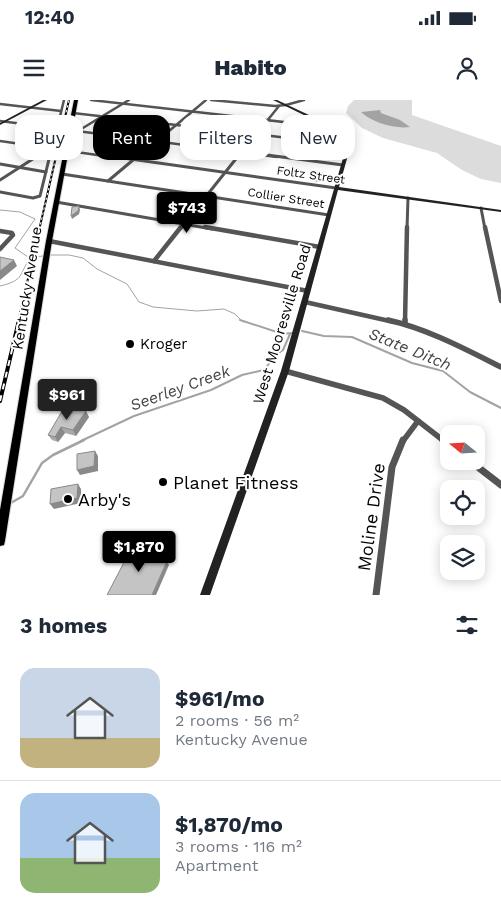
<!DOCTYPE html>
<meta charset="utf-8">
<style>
:root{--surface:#fff;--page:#f2f2f3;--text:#1f2937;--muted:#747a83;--line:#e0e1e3;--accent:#000}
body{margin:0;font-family:"Work Sans",sans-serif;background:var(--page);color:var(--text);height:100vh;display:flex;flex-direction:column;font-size:19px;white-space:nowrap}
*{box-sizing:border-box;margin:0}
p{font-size:16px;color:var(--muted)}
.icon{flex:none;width:28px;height:28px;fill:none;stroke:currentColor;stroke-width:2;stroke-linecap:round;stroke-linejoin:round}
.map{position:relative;height:495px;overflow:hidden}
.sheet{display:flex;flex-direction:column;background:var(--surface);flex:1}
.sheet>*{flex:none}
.hud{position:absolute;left:15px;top:15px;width:471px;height:45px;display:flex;gap:10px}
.needle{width:32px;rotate:288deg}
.fabs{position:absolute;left:440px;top:325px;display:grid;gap:10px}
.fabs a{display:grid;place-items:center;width:45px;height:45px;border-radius:10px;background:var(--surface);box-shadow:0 2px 12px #0003;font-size:25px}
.price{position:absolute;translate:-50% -42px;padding:0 11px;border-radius:5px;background:var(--accent);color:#fff;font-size:16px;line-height:32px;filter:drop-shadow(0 1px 2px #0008)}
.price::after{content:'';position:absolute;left:50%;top:30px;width:15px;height:11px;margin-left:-8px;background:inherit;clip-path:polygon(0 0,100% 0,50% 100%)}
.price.current{background:#222;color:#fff}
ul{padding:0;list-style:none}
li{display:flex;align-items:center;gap:15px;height:125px;padding:0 20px}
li+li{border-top:1px solid var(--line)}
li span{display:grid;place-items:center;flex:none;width:140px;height:100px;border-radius:15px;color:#555}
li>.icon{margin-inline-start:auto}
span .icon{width:60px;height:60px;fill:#fffc;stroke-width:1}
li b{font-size:21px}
h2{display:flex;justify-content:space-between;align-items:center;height:60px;padding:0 20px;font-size:21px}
.pill{padding:0 18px;border-radius:15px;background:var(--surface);box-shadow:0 2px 12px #0003;font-size:18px;line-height:45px}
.pill.current{background:var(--accent);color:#fff}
.status{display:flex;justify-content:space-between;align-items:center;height:35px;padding:0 25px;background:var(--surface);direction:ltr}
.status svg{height:14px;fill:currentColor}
header{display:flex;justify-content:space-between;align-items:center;height:65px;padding:0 20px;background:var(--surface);font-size:22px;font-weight:800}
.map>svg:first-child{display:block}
.green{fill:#dcdcdc}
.water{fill:#a3a3a3}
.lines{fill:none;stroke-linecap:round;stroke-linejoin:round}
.stream-far2{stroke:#a3a3a3;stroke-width:1}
.stream-far1{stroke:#a3a3a3;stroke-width:2}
.stream{stroke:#a3a3a3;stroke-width:2.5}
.primary-casing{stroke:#dbdbdb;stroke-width:2}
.street-far4{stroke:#555;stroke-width:2.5}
.street-far3{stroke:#555;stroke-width:3}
.street-far2{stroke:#555;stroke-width:4.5}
.street-far1{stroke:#555;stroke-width:5.5}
.street{stroke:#555;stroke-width:7}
.secondary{fill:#222;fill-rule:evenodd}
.primary{fill:#000;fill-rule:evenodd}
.rail-far1-casing{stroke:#000;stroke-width:2}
.rail-casing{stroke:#000;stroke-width:4}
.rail-far1{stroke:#fff;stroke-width:1;stroke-dasharray:2.5;stroke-linecap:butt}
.rail{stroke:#fff;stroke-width:2;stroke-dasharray:6;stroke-linecap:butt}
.wall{fill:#a9a9a9}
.shaded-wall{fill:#898989}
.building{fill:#c4c4c4;stroke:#898989}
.poi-dot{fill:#000;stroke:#fff;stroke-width:2}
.labels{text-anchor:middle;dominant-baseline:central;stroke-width:4;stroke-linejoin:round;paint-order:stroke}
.far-street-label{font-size:12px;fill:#000;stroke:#fff}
.street-label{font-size:15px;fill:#000;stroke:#fff}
.poi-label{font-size:15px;fill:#000;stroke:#fff;text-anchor:start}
.water-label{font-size:16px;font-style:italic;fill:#444;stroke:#fff}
.near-poi-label{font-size:18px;fill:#000;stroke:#fff;text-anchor:start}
.near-street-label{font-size:18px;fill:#000;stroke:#fff}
</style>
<div class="status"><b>12:40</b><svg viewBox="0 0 49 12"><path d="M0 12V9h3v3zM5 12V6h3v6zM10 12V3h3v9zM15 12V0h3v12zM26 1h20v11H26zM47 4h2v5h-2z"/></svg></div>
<header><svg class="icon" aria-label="menu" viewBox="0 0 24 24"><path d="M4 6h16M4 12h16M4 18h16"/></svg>Habito<svg class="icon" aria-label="person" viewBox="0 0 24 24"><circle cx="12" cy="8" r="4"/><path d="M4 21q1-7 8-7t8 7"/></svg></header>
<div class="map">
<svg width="501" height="495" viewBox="0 0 501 495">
<rect width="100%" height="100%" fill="#fff"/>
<polygon class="green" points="354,0 412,0 412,15 501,46 501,83 481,79 462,70 437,53 383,38 362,28 346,13 348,6"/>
<path class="water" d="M 380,10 L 381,13 L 400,20 L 410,27 C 394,29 373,23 361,12 Z"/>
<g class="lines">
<g class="stream-far2">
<polyline points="0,110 20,112 35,119 15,148 28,157 45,156"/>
<polyline points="49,155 69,155 83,158 97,169 127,184 139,202 153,207 197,211 224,209 235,214 243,222"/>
<path d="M 0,186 C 26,180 18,174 31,157"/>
</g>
<g class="stream-far1">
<polyline points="240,220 283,234 292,233"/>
<polyline points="302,231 324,236 352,237 412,263 443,271 470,292 501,308"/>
<polyline points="81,341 134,316 211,290 242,275 264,270 276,255 283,250 290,234"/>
</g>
<polyline class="stream" points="9,404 23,396 42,363 53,355 84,340"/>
<g class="primary-casing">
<polygon id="primary" points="74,0 78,0 52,141 5,441 4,445 0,446 0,410 46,141"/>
</g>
<g class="street-far4">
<polyline points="91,0 301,24 320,21"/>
<polyline points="211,0 275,6 286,5"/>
<polyline points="0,4 61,11"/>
<polyline points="286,5 304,0"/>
<polyline points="73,13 349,45"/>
<polyline points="0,21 277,57"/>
<polyline points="78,31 129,0"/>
<polyline points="0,41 111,57"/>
<polyline points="37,57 51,48"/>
<polyline points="50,57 64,0"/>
<polyline points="138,57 206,0"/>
<polyline points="238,57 279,6"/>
</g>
<g class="street-far3">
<polyline points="102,55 336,88"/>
<polyline points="267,55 343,65"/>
<polyline points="0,64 46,72"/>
<polyline points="62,74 329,115"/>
<polyline points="0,80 39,55"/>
<polyline points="108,81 139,55"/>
<polyline points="0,92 33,98 40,96 50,55"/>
<polyline points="56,102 212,129"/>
<polyline points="481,108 485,129"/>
<polyline points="180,129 239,55"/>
<polyline points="407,129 408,98"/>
</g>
<g class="street-far2">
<polyline points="205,127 320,147"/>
<polyline points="485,127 501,201"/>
<polyline points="0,131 12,133 13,135 0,149"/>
<polyline points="49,141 308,191"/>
<polyline points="154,161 181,127"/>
<polyline points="305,202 394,222"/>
<polyline points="405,222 407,127"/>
</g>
<g class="street-far1">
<path d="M 388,220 C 428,229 465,249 501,267"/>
<polyline points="405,224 405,220"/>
<polyline points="285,271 383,298 404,310 444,341"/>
<polyline points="403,341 418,321"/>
</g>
<g class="street">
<polyline points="443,340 449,345"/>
<polyline points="470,361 501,385"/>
<polyline points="376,495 392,367 403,340"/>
</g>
<g class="secondary">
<polygon points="43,0 47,0 0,25 0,23"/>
<polygon points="273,0 277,0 345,32 350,36 352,41 339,87 501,110 501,112 338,90 289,271 210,495 200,495 281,271 348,41 347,37 343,34"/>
</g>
<use href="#primary" class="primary"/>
<g class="rail-far1-casing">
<polyline id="rail-far1" points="18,222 69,0"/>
</g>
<g class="rail-casing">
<polyline id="rail" points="0,301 19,220"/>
</g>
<use href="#rail-far1" class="rail-far1"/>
<use href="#rail" class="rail"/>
</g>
<g class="wall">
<polygon points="323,73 322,78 320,82 311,81 312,76"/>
<polygon points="70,315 89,317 76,336 65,333 58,342 52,340 48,335"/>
</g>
<g class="shaded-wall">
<polygon points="79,106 80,110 79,114 72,119 71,116"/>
<polygon points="14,160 17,166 0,180 0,171"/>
<polygon points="86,311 89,317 76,336 73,330"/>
<polygon points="61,327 65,333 58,342 55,337"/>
<polygon points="95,351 98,356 98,371 80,375 77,370"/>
<polygon points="78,384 81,389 81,403 54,409 50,404"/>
<polygon points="152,444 154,448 150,458 147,454"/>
<polygon points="167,461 169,465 156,495 152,495"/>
</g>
<g class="building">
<polygon points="314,71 323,73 321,77 312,76"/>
<polygon points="79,106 78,111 71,116 72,107"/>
<polygon points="0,157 14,160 0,171"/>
<polygon points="75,308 86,311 73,330 61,327 55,337 48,335 61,313 70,315"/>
<polygon points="95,351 94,366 77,370 77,354"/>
<polygon points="78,384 77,398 50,404 51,389"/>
<polygon points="141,439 152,444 147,454 167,461 152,495 107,495 132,447 136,449"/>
</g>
<g class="poi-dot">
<circle cx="130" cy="244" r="5"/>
<circle cx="163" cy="382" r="5"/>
<circle cx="68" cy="399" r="5"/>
</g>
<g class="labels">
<g class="far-street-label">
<text transform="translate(311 75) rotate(8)">Foltz Street</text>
<text transform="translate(286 98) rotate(9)">Collier Street</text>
</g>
<g class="street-label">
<text transform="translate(27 188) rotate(-81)">Kentucky Avenue</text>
<text transform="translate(282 224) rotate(-73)">West Mooresville Road</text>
</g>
<g class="poi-label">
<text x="140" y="244">Kroger</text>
</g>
<g class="water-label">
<text transform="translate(410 249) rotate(22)">State Ditch</text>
<text transform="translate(180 288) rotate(-20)">Seerley Creek</text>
</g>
<g class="near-poi-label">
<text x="173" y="382">Planet Fitness</text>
<text x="78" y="399">Arby's</text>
</g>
<g class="near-street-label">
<text transform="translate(371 417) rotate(-82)">Moline Drive</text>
</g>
</g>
</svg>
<div class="fabs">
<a><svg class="needle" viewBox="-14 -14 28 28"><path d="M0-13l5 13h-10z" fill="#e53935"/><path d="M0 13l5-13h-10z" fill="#747a83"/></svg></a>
<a><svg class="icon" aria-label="locate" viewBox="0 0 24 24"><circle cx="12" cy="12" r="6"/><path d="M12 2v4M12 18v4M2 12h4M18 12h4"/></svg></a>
<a><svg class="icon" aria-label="layers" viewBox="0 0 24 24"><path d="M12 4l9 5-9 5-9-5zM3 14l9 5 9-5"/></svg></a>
</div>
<b class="price" style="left:187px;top:134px">$743</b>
<b class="price current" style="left:67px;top:321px">$961</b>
<b class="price" style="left:139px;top:473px">$1,870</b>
<div class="hud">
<a class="pill">Buy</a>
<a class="pill current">Rent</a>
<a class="pill">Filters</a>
<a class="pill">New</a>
</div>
</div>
<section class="sheet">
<h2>3 homes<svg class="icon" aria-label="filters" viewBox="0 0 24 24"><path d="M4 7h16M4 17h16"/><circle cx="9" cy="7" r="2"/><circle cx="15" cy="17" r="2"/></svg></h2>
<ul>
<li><span style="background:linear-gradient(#c9d6e8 70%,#c2b280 0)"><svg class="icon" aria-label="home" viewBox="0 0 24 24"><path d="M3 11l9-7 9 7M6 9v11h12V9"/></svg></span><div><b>$961/mo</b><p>2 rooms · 56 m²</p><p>Kentucky Avenue</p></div></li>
<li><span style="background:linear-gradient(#a9c7e8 65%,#8fb573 0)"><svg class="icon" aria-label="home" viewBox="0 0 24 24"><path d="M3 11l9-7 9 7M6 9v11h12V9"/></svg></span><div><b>$1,870/mo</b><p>3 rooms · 116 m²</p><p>Apartment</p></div></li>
</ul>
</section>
